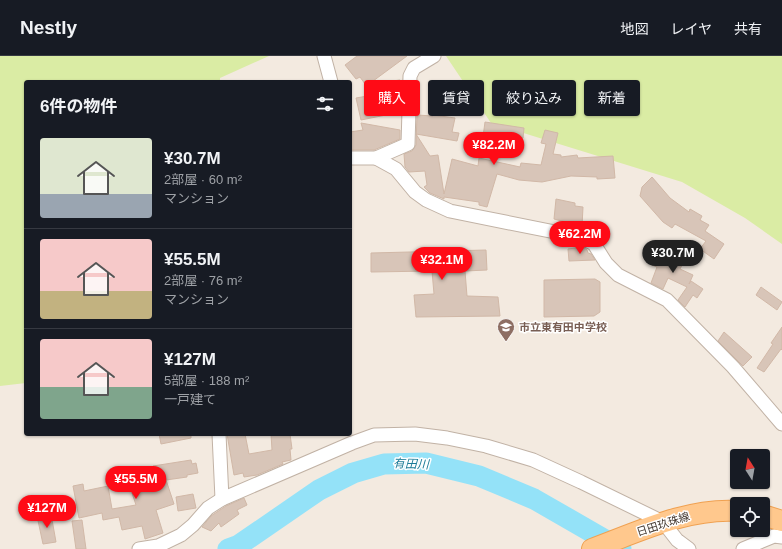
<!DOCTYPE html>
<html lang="ja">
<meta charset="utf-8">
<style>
:root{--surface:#171b24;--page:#20242c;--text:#f1f3f6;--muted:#9ea1a6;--line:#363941;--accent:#ff0b16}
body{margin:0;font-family:Arial,"Noto Sans JP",sans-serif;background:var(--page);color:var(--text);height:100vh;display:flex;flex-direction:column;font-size:15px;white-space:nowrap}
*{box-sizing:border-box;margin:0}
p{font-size:13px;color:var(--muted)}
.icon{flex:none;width:22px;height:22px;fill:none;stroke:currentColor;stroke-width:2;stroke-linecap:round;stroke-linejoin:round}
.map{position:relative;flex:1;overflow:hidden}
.details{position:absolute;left:24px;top:24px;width:328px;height:356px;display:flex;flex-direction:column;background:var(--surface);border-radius:4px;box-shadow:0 1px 3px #0004}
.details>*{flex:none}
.top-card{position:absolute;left:364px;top:24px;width:358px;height:36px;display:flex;gap:8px}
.needle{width:26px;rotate:349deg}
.controls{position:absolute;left:730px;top:393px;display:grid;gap:8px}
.controls a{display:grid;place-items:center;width:40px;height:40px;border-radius:4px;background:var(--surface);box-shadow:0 1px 3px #0004;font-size:20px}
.price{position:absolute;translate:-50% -34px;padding:0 9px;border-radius:14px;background:var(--accent);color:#fff;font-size:13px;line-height:26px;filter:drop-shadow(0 1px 2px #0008)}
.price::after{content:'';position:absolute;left:50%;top:24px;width:12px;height:9px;margin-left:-6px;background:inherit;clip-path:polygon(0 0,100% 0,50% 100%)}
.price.current{background:#222;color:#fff}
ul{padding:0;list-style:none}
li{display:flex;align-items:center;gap:12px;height:100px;padding:0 16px}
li+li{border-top:1px solid var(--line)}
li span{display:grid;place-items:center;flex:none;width:112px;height:80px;border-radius:4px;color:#555}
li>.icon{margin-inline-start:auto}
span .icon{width:48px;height:48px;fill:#fffc;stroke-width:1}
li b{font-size:17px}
h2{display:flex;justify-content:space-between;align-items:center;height:48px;padding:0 16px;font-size:17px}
.tag{padding:0 14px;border-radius:4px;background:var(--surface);box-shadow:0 1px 3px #0004;font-size:14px;line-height:36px}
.tag.current{background:var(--accent);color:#fff}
header{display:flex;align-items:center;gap:24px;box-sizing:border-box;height:56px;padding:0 20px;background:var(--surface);border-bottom:1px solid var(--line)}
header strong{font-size:19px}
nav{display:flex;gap:22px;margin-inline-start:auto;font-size:14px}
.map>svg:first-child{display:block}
.green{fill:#daeca4}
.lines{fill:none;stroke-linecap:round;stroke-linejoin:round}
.river{stroke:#94e2f8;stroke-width:21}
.building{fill:#d8c5b8;stroke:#d1b8a7}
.street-casing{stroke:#c1b2a5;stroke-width:15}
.primary-casing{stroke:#f0a151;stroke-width:22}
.street{stroke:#fff;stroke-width:13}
.primary{stroke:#ffc88d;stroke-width:20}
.labels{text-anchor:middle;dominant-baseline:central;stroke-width:3;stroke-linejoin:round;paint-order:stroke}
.education-label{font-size:11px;font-weight:bold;fill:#785e54;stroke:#fff;text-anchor:start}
.street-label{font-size:11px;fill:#443931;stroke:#fff}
.water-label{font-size:12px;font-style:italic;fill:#1d7c98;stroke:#fff}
</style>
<header>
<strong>Nestly</strong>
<nav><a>地図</a><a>レイヤ</a><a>共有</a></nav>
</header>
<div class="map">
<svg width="782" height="493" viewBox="0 0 782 493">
<rect width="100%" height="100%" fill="#f3eae0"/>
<g class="green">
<polygon points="0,0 269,0 220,22 220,26 26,26 26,327 0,330"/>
<polygon points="446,0 782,0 782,188 745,162 682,126 491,67"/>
</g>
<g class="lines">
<polyline class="river" points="228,493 239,489 319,434 353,417 384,408 426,407 479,420 534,443 621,493"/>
</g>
<g class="building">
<polygon points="357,0 407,0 369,28 400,24 402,33 401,56 361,64 356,42 373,39 360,21 356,23 345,9"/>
<polygon points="417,59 433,60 433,59 455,62 452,76 459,77 457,85 416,78 430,100 438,99 444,138 452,103 478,110 479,102 520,111 521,107 541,109 546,88 541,87 545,74 558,77 553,98 561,99 561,101 577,99 578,102 613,100 615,122 597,123 597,121 571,120 542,126 519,124 497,118 487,151 479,149 479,146 444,141 444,143 430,137 424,131 427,129 425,115 409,116 405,111 404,98 412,95 416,89"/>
<polygon points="485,66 524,72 523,82 513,81 512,86 483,81"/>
<polygon points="361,67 400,74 400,83 374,94 350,94 350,76 363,74"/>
<polygon points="652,121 670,142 689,156 690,153 702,160 700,164 709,169 705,175 724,188 714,203 700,193 706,185 675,168 672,172 663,166 640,140 642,131"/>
<polygon points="556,143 575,147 575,150 583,151 582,170 554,163"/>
<polygon points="660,187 671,192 668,200 683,207 680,213 693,219 689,228 691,225 703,233 697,242 693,239 685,251 678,244 687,231 668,222 663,233 651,227 657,211 652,209"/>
<polygon points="583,191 587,194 588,197 591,198 595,204 569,205 568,193"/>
<polygon points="486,194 487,214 465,215 467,240 498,241 500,260 416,261 414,239 434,238 432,215 371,216 371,197"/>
<polygon points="595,223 600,226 600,256 594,260 544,261 544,224"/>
<polygon points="761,231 782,246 777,254 756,239"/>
<polygon points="782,271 782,294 781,293 764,316 757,312 773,288 771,287"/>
<polygon points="724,276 752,301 743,310 718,285"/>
<polygon points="159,378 191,378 191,382 161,388"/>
<polygon points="227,378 245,378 249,398 272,394 271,378 290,378 292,393 290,393 291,404 282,406 283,408 257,419 244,421 243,417 234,419"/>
<polygon points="191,404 192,408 196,407 198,417 187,419 187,421 166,424 174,448 156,454 163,477 145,483 142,470 122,474 119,461 103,464 102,457 79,462 73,430 83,428 84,435 108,430 112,453 136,449 132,437 136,436 135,434 157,428 153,410"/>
<polygon points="193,438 196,452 178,455 176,441"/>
<polygon points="244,442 247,449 237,454 239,458 221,471 219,467 211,475 202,471 211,460 226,450"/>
<polygon points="51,458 56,486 43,488 37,460"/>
<polygon points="82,464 86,493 76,493 72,465"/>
</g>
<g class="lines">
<g class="street-casing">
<g id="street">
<polyline points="324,0 331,26"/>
<polyline points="350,102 376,102 408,88 410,20 414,12 434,0"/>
<polyline points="376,102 396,113 415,136 426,144 450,155 580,181 594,188 606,207 618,219 667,244 733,311 782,368"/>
<polyline points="219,378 222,443"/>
<polyline points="139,493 158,490 181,479 193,469 208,452 222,443 352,387 374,379 415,378 447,382 486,390 533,404 581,426 663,466 677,484 689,493"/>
<polyline points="743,493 774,480 782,481"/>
</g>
</g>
<g class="primary-casing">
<g id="primary">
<polyline points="763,459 782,465"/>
<path d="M 592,493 C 638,476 687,452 737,455"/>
</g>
</g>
<use href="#street" class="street"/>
<use href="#primary" class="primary"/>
</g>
<defs>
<g id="school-pin" transform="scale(0.9)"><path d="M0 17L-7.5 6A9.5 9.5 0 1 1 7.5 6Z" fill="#8d6e63" stroke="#fff"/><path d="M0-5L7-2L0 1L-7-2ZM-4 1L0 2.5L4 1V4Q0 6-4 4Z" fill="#fff"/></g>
</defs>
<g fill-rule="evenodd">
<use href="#school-pin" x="506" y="271"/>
</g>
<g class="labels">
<g class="education-label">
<text x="519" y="271">市立東有田中学校</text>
</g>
<g class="street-label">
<text transform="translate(663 468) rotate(-18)">日田玖珠線</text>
</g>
<g class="water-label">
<text transform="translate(411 408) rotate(2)">有田川</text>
</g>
</g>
</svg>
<div class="controls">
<a><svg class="needle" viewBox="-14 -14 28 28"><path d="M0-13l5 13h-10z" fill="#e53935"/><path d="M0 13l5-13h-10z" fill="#9ea1a6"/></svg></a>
<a><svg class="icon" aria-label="locate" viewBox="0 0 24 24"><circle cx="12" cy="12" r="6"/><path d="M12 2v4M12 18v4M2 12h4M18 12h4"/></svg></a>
</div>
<b class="price" style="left:494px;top:110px">¥82.2M</b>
<b class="price" style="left:580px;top:199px">¥62.2M</b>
<b class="price current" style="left:673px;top:218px">¥30.7M</b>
<b class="price" style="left:442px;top:225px">¥32.1M</b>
<b class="price" style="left:136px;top:444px">¥55.5M</b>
<b class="price" style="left:47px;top:473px">¥127M</b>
<div class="top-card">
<a class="tag current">購入</a>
<a class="tag">賃貸</a>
<a class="tag">絞り込み</a>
<a class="tag">新着</a>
</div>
<section class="details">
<h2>6件の物件<svg class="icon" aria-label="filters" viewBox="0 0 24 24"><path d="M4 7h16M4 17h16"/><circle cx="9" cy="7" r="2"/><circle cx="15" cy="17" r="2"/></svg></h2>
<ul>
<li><span style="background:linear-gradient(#dfe7d0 70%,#9aa5b1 0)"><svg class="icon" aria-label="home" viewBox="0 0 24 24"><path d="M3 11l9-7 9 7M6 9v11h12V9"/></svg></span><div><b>¥30.7M</b><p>2部屋 · 60 m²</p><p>マンション</p></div></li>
<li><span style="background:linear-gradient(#f6c9c9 65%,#c2b280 0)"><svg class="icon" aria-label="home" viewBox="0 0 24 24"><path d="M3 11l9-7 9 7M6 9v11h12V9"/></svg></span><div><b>¥55.5M</b><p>2部屋 · 76 m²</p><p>マンション</p></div></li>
<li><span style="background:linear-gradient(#f6c9c9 60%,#7fa58c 0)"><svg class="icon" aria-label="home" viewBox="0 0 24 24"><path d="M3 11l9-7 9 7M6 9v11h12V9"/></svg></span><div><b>¥127M</b><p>5部屋 · 188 m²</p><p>一戸建て</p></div></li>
</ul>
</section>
</div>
